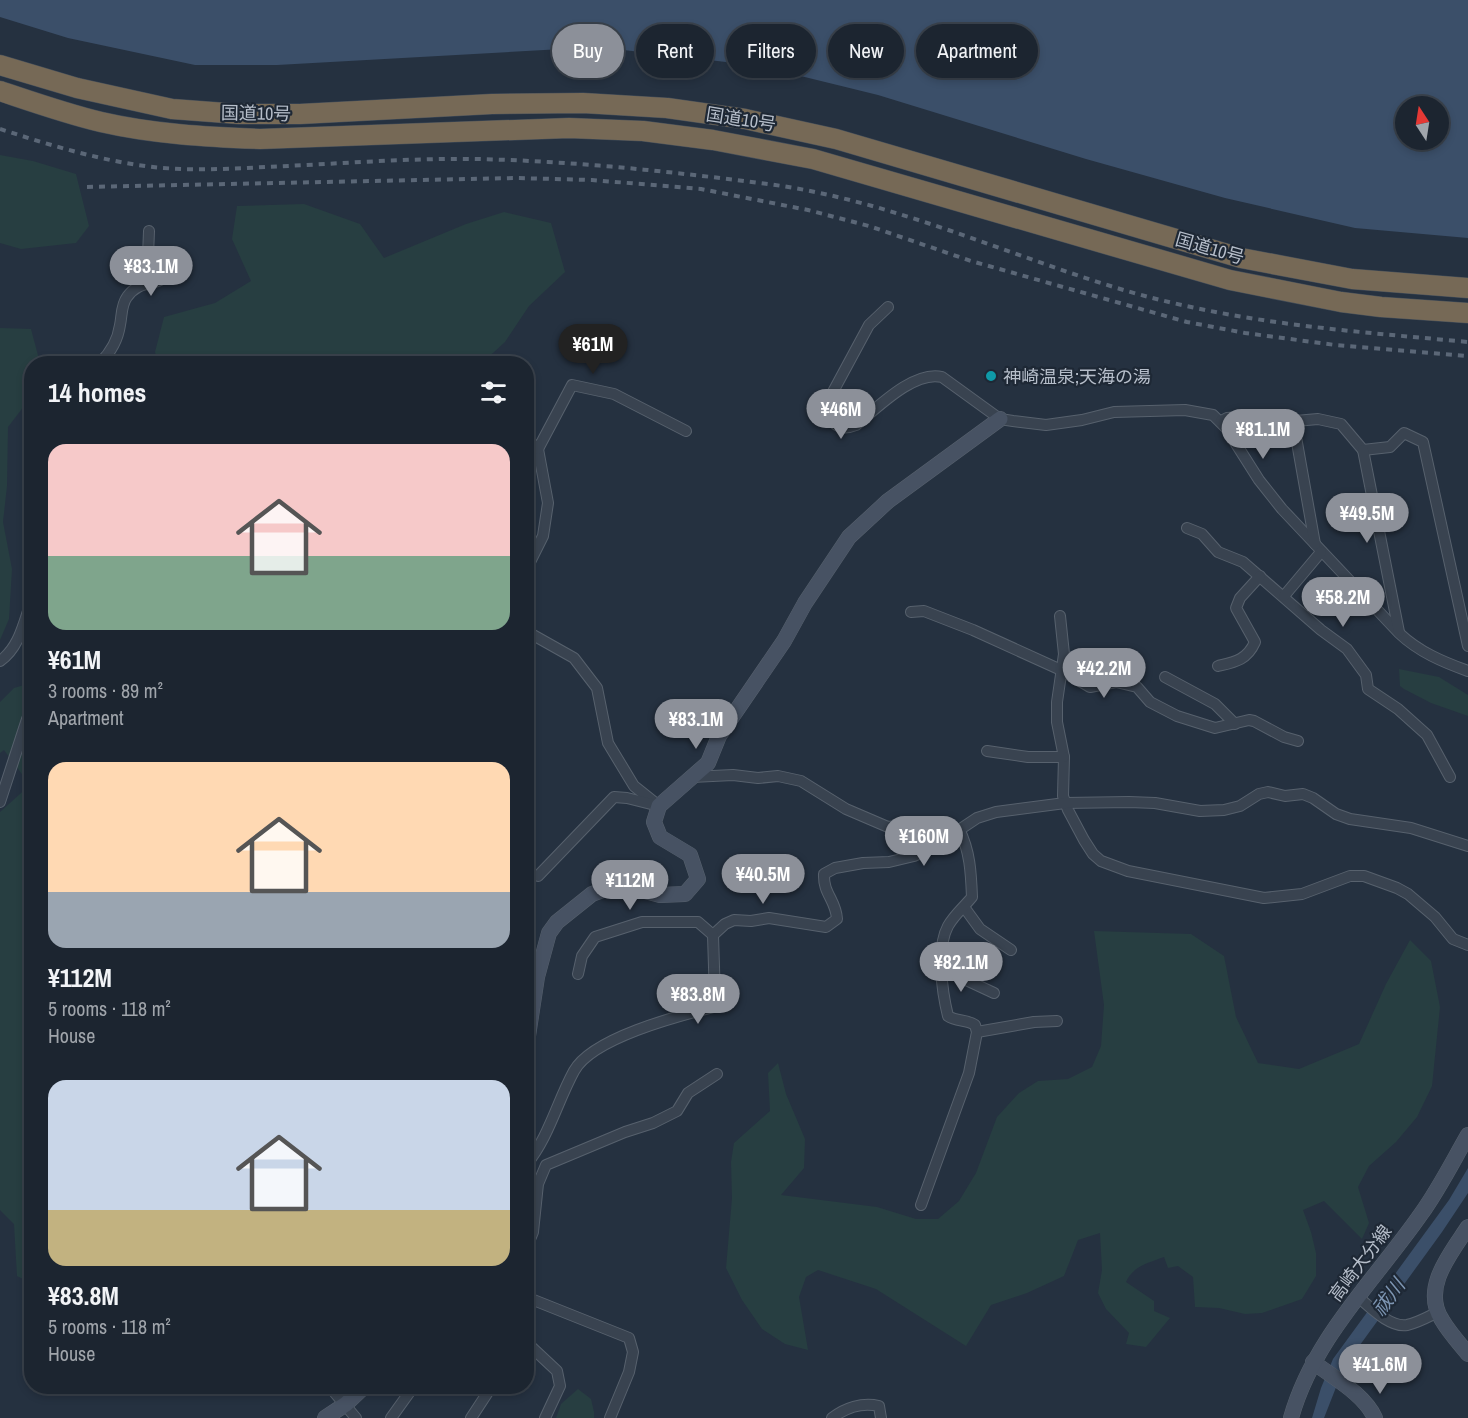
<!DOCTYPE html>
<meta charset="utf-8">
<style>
:root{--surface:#1c2530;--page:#29313c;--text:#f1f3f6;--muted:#a0a5ab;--line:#3a424c;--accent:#8c9099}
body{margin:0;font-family:"Archivo Narrow","Noto Sans JP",sans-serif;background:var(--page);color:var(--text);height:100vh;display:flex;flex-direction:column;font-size:22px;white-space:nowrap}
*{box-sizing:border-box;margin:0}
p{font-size:20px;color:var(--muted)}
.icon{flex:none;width:33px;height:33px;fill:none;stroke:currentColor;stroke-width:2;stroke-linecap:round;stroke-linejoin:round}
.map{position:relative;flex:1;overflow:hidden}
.sheet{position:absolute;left:24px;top:356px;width:510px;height:1038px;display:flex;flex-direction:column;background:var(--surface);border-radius:24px;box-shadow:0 3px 9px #0003,0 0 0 2px var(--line)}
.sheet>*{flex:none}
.guide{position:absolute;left:552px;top:24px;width:570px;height:54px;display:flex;gap:12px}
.needle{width:39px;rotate:348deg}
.fabs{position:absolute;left:1395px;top:96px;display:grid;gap:12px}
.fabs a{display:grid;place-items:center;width:54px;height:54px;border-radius:50%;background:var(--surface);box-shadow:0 3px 9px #0003,0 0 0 2px var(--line);font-size:30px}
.price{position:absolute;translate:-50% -51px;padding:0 14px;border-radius:21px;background:var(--accent);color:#fff;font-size:20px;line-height:39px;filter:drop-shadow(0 2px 3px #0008)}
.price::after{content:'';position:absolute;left:50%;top:36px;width:18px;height:14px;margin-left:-9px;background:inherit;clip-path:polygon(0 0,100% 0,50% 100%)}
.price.selected{background:#222;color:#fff}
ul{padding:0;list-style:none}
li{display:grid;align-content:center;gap:12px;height:318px;padding:0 24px}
li span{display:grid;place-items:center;height:186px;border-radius:18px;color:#555}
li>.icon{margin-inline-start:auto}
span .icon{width:108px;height:108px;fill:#fffc;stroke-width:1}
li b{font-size:26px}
h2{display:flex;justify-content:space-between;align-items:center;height:72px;padding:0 24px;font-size:26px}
.chip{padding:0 21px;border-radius:27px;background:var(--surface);box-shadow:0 3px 9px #0003,0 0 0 2px var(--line);font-size:21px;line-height:54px}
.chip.selected{background:var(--accent);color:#fff}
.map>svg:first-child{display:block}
.green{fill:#273e41}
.water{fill:#3b4f69;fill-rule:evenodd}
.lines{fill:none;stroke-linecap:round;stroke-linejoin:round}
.street-casing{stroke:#57616d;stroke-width:12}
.secondary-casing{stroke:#57616d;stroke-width:16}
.highway-casing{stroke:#444e5a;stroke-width:21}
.street{stroke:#394350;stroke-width:10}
.secondary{stroke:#475263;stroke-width:15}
.highway{stroke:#766956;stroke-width:20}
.rail{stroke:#5b6777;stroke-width:4;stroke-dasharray:6 6;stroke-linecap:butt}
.culture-dot{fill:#0f9aa8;stroke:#1e2835;stroke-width:2}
.labels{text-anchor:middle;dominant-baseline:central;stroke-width:4.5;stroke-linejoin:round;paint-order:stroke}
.street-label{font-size:18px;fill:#b6beca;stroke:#1e2835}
.poi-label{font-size:18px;fill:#b6beca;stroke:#1e2835;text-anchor:start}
.water-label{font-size:20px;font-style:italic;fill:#7d95b2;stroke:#1e2835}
</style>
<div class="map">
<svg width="1468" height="1418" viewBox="0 0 1468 1418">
<rect width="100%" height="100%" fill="#253140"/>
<g class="green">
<polygon points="0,155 33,161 76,174 89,226 76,243 21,249 0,243"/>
<polygon points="304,204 360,224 384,258 466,224 504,212 551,223 565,272 529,306 505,342 482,363 158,363 155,352 164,317 215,303 251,281 232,239 237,206"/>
<polygon points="0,328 31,329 40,363 32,363 31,397 8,427 7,486 3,522 12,569 9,619 0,640"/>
<polygon points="1399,669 1439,677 1468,695 1468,716 1431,703 1404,689 1400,686"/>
<polygon points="31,683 31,1283 17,1276 14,1224 0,1210 0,812 30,785 4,750 0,753 0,702 14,688"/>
<path d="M 1094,931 L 1191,934 L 1224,956 L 1236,1017 L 1258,1063 L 1299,1069 L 1359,1044 L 1386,984 L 1410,940 L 1431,961 L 1440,1007 L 1432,1086 L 1417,1117 L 1396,1142 L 1369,1166 L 1358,1187 L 1369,1223 L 1362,1239 L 1324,1201 L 1303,1210 L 1311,1232 L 1316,1253 L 1316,1276 L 1302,1299 L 1262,1313 L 1245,1314 L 1219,1308 L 1195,1307 L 1193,1277 L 1178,1266 L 1168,1268 L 1164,1257 C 1148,1263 1133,1266 1126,1282 L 1154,1301 L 1154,1311 L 1170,1318 L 1146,1347 L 1126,1344 L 1129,1333 L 1106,1309 L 1098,1293 L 1102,1270 L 1100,1233 L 1078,1240 L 1064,1276 L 1027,1293 L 991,1305 L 966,1346 L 876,1289 L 818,1270 L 806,1277 L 799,1297 L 808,1350 L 785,1344 L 762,1329 L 742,1300 L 726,1268 L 732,1198 L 731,1162 L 734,1143 L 770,1111 L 768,1073 L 778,1063 L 786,1094 L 805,1139 L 804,1168 L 781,1195 L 877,1207 L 916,1219 L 938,1219 L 959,1201 L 976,1173 L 997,1117 L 1019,1093 L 1038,1081 L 1068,1079 L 1092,1067 L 1101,1046 L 1104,1005 Z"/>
<polygon points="578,1389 591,1399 594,1412 594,1418 556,1418 561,1404"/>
</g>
<g class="water">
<path d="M 0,0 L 1468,0 L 1468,238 L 1355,228 L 1225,198 L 1086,159 L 878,95 L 760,66 L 598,47 L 277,65 L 195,65 L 68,38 L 0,17 ZM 1406,106 L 1438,106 L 1438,140 L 1406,140 Z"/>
<polygon points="1468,1168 1468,1193 1442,1232 1344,1367 1324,1418 1312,1418 1321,1388 1333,1359 1449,1200"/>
</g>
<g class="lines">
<g class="street-casing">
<g id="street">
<path d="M 888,307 L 869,325 L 828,401 C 826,419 836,433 856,425 C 877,408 914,370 942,377 L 1000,419 L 1013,421 L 1046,425 L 1082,420 L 1114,412 L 1185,410 L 1213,415 L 1226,428 L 1259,480 L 1282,509 L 1399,633 C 1419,652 1443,662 1468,671"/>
<path d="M 100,363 C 110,353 118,339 120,325 C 122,316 121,305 127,297 C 139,280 153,286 164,278 L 164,269 L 150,260 L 148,256 L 149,231"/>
<polyline points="1293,420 1315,544"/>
<polyline points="1221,421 1227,418 1238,417 1250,425 1318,419 1341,424 1363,450 1390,447 1404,433 1423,442 1468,646"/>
<polyline points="526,438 538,449 548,503 543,536 526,570"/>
<polyline points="538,449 572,385 614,394 686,431"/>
<polyline points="1363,450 1399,632"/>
<polyline points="1187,528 1202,534 1218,552 1243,562 1321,630 1347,649 1366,675 1368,689 1398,709 1427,735 1450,777"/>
<polyline points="1284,596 1321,552"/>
<polyline points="911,612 924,611 973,630 1061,670 1090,687 1116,682 1137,687 1150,702 1177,716 1215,728 1249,720 1254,721 1284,737 1298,741"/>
<polyline points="1060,616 1064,654 1057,702 1057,722 1064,757 1063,796 1068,810 1084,840 1093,854 1101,861 1128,871 1264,898 1302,894 1350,876 1364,876 1397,888 1408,894 1435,917 1453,939 1468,945"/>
<polyline points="526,631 574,658 597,688 608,743 634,786 659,806"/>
<path d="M 0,661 C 20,647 24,621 32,599"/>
<path d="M 1218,666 C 1235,662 1247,660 1255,642 L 1236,608 L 1240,598 L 1260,576"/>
<polyline points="1165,677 1215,704 1235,724"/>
<polyline points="987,751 1028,757 1064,757"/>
<polyline points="692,777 733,775 758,778 778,776 801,781 846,809 888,827 905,825 924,828 945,840"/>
<polyline points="0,802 27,719 32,715"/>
<polyline points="538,876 614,797 627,798 655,805"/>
<polyline points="964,907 980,929 1011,950"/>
<path d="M 713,935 L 725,924 L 734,920 L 751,921 L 769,918 L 826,927 L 837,919 C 836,900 823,894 824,874 L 835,868 L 863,863 L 889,862 L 914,856 L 932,848 L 977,818 L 996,812 L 1065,803 L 1129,802 L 1155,803 L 1200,811 L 1224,810 L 1240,806 L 1259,794 L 1268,792 L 1285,796 L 1303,794 L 1313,798 L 1336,814 L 1350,819 L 1411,828 L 1468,846"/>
<polyline points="942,965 964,979 994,993"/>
<polyline points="977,1032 1034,1022 1057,1021"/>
<path d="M 526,1165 C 549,1137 557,1102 574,1071 C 592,1038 678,1016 713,1007 L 715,999 L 713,935 L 698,922 L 642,922 L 595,937 L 582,956 L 578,974"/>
<path d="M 921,1205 L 969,1073 L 977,1032 L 975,1025 C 966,1019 957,1022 948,1016 C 942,992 936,948 948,926 C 954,915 964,907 972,897 C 971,872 970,851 959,829"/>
<polyline points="526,1249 533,1232 538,1184 546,1165 625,1132 653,1123 677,1111 688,1093 717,1074"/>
<polyline points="526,1297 629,1338 633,1352 629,1372 610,1418"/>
<path d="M 1358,1297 C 1370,1307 1390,1328 1407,1325 C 1417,1323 1428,1317 1438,1312"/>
<polyline points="526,1342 557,1371 560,1386 545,1418"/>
<polyline points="329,1386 356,1418"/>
<polyline points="391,1418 414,1386"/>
<polyline points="471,1418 492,1386"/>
<path d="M 832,1418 C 845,1408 862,1402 879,1406 L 881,1418"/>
</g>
</g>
<g class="secondary-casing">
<g id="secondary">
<polyline points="526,1049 537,977 549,933 557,922 592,894 619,884 660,895 685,894 698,879 690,855 660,837 654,822 659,806 708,763 719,736 784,641 805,603 849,537 888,501 1000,419"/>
<path d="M 1468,1227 C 1451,1253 1421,1288 1442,1320 C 1449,1332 1459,1343 1468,1354"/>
<path d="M 1313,1362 C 1334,1378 1364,1394 1375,1418"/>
<polyline points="325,1418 346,1404 365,1386"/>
<path d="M 1291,1418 C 1313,1339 1375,1280 1421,1214 C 1439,1189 1453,1161 1468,1135"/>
</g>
</g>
<g class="highway-casing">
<g id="highway">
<polyline points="0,65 77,88 172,109 239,114 300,114 492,104 583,103 667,108 745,119 836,139 1241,258 1352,279 1468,288"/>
<path d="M 0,91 C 33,102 67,114 101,122 C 153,134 207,137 260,139 L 569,128 L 643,131 L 713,140 L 813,159 L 1230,280 L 1341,302 L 1381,307 L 1468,313"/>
</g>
</g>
<use href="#street" class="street"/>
<use href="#secondary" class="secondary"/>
<use href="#highway" class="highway"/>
<g class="rail">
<path d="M 0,129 C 50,145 101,161 153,167 C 190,171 228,169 266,167 C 335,164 406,158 476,159 C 571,161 666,171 760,183 C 888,198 1005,255 1127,291 C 1241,324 1351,331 1468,342"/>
<polyline points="87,187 516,178 592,180 701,189 808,210 869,226 971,261 1187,322 1245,333 1335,345 1468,356"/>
</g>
</g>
<circle class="culture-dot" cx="991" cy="376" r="6"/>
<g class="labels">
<g class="street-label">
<text transform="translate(256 113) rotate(1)">国道10号</text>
<text transform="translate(741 119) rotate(9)">国道10号</text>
<text transform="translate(1210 248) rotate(16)">国道10号</text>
<text transform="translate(1360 1263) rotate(-53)">高崎大分線</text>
</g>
<g class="poi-label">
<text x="1003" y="376">神崎温泉;天海の湯</text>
</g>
<g class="water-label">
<text transform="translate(1388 1297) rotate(-54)">祓川</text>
</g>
</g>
</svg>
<div class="fabs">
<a><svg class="needle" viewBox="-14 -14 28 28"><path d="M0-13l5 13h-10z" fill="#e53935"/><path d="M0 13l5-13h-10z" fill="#a0a5ab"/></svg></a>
</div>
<b class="price" style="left:151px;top:297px">¥83.1M</b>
<b class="price selected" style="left:593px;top:375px">¥61M</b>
<b class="price" style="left:841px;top:440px">¥46M</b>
<b class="price" style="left:1263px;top:460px">¥81.1M</b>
<b class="price" style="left:1367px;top:544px">¥49.5M</b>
<b class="price" style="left:1343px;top:628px">¥58.2M</b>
<b class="price" style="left:1104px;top:699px">¥42.2M</b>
<b class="price" style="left:696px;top:750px">¥83.1M</b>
<b class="price" style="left:924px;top:867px">¥160M</b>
<b class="price" style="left:763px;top:905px">¥40.5M</b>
<b class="price" style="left:630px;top:911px">¥112M</b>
<b class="price" style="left:961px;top:993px">¥82.1M</b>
<b class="price" style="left:698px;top:1025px">¥83.8M</b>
<b class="price" style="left:1380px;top:1395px">¥41.6M</b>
<div class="guide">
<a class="chip selected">Buy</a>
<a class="chip">Rent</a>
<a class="chip">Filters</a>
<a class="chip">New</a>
<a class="chip">Apartment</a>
</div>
<section class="sheet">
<h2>14 homes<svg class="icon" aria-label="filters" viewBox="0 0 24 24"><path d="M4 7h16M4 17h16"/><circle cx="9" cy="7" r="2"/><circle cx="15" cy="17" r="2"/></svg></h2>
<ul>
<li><span style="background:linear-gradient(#f6c9c9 60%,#7fa58c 0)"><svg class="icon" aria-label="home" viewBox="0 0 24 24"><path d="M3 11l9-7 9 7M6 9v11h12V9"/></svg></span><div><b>¥61M</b><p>3 rooms · 89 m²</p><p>Apartment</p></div></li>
<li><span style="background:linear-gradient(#ffd9b3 70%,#9aa5b1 0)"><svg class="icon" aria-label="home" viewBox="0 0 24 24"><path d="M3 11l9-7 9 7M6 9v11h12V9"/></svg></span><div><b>¥112M</b><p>5 rooms · 118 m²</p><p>House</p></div></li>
<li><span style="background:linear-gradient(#c9d6e8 70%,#c2b280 0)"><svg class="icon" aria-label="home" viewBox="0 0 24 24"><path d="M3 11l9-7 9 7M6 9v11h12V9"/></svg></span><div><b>¥83.8M</b><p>5 rooms · 118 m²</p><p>House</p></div></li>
</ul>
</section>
</div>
